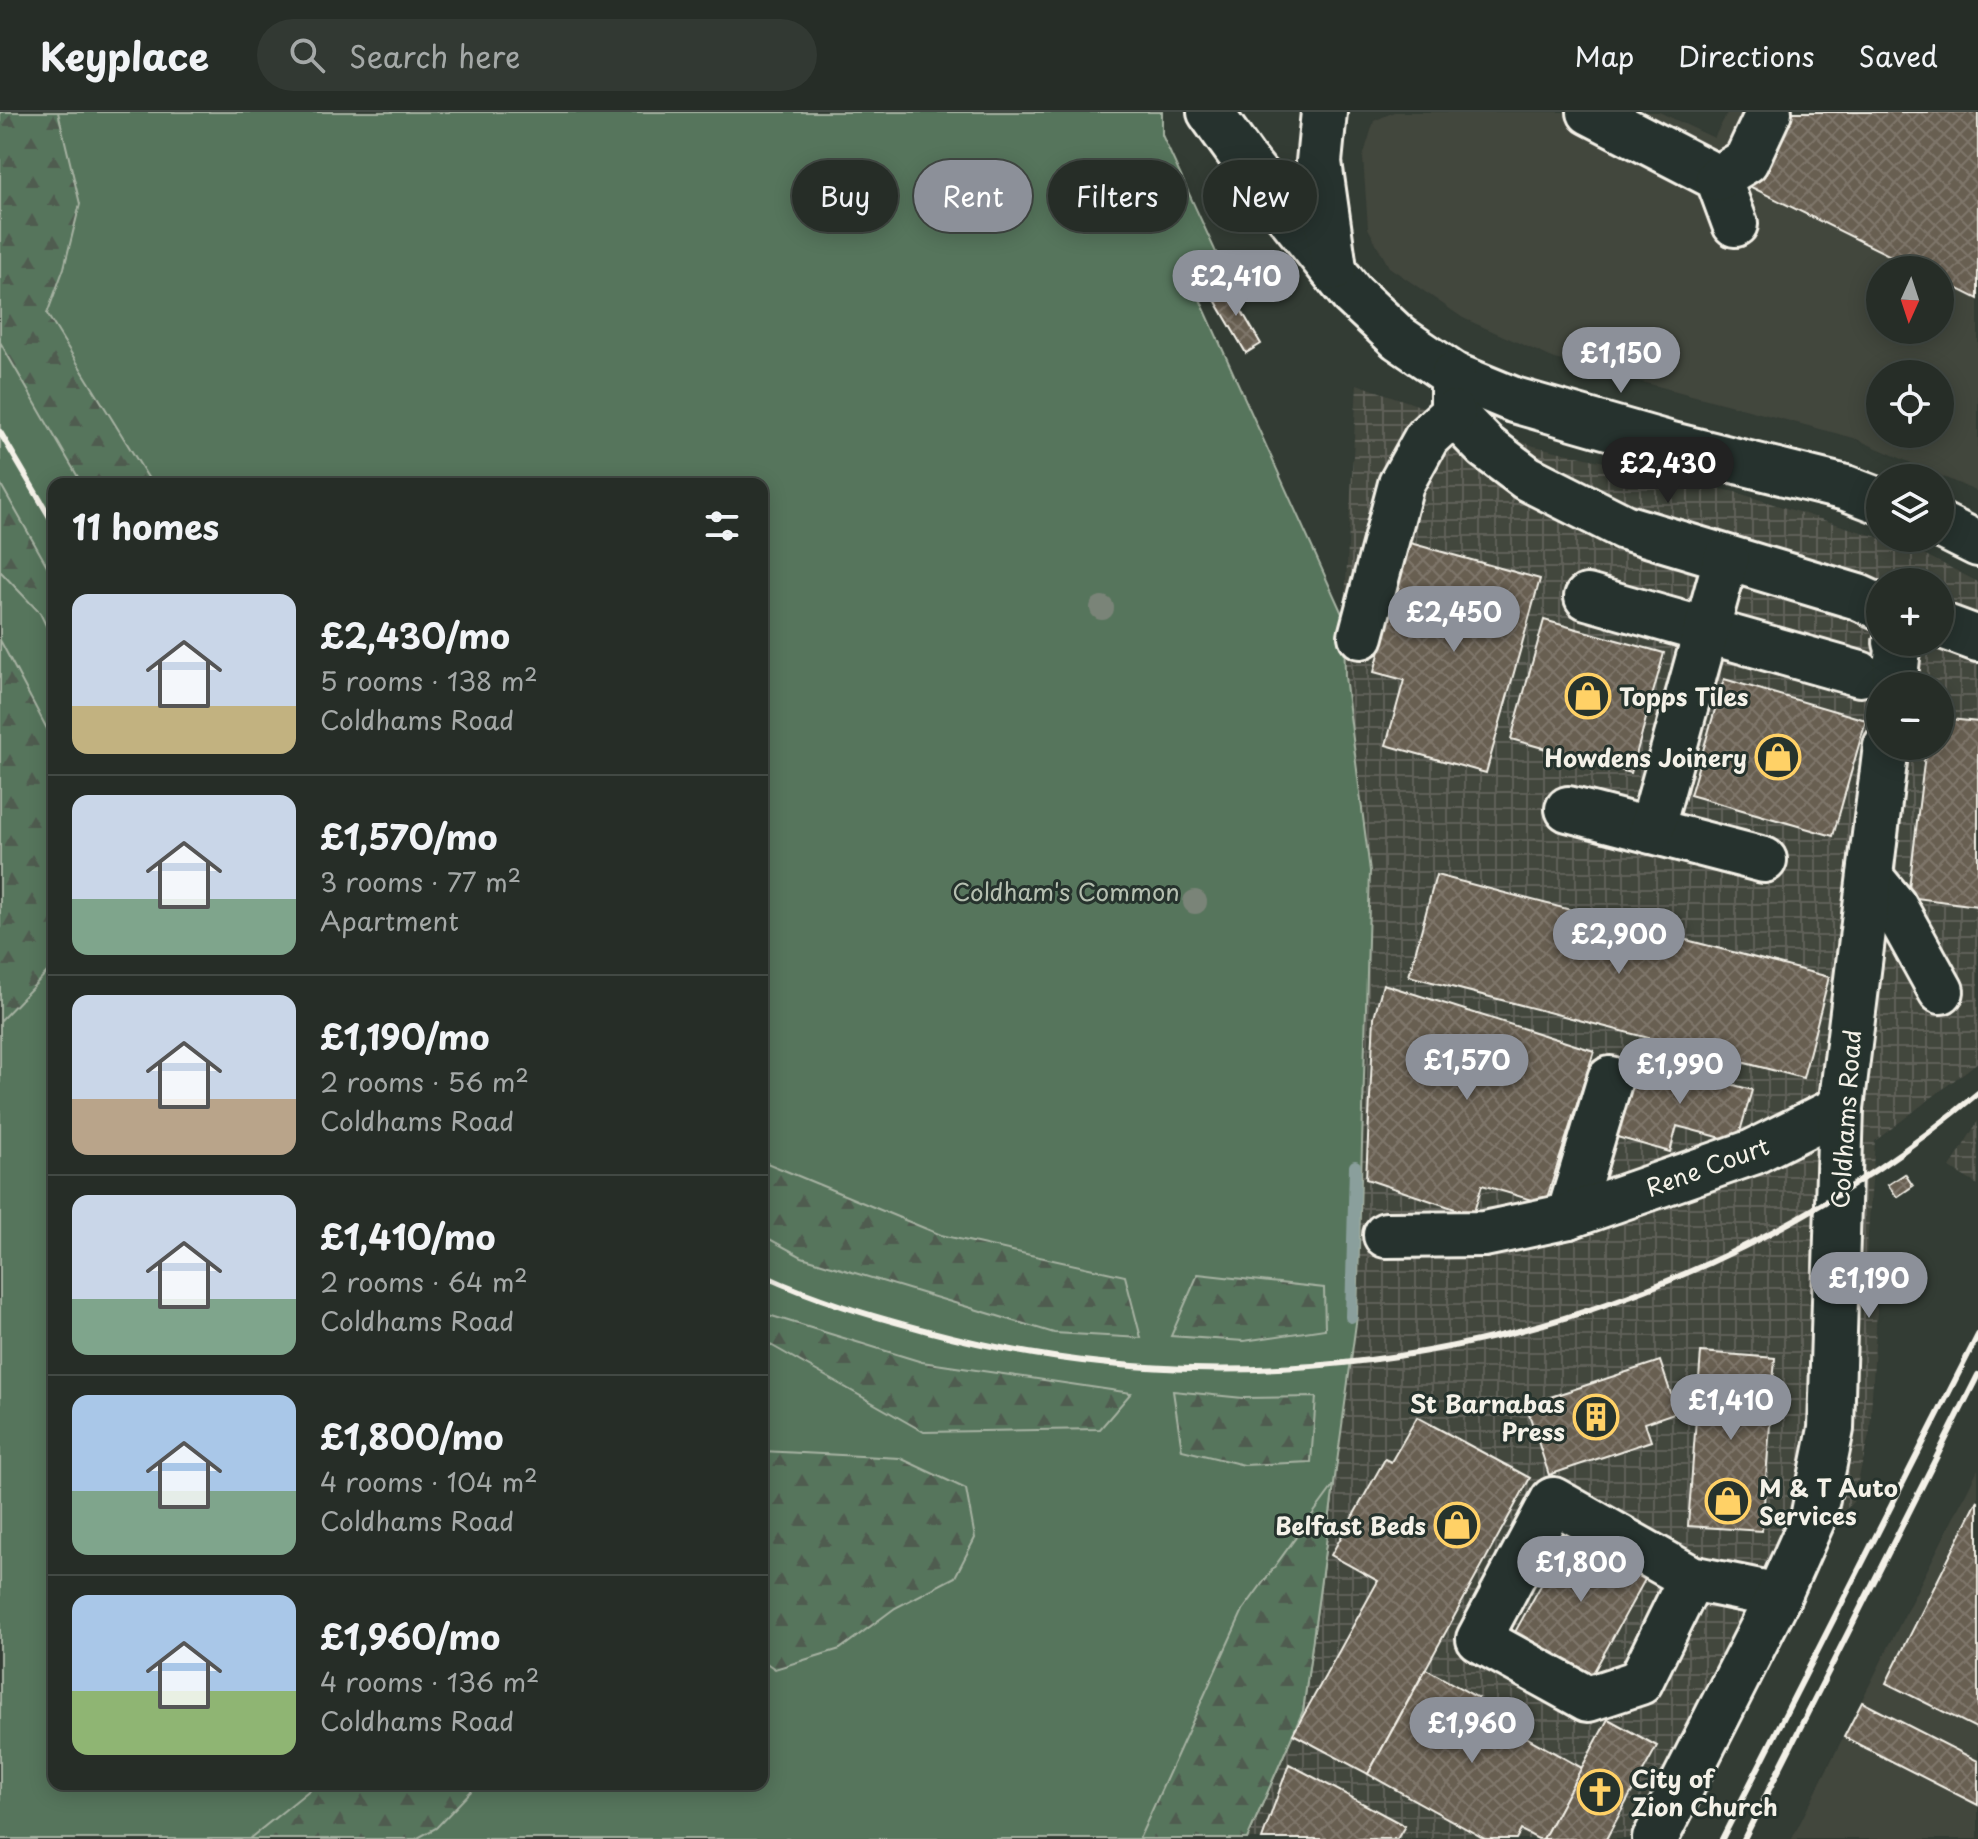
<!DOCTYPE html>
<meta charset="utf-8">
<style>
:root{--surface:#262d27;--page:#323933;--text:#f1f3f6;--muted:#a4a8a7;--line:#424944;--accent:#8c9099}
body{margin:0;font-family:"Playpen Sans",sans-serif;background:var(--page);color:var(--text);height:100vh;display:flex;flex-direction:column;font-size:30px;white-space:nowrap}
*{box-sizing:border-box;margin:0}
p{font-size:26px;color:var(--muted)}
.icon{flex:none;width:44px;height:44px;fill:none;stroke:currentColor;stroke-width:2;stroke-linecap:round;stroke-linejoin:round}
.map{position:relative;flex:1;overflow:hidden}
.drawer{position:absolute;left:48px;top:366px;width:720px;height:1312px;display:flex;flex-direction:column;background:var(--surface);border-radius:16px;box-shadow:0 4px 20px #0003,0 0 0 2px var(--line)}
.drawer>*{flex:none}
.guide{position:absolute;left:792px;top:48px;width:760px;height:72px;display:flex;gap:16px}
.needle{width:52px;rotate:183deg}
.fabs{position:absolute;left:1866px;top:144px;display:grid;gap:16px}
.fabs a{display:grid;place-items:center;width:88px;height:88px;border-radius:50%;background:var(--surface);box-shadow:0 4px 20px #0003,0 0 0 2px var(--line);font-size:40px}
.price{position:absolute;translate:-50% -68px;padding:0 18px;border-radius:28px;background:var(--accent);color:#fff;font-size:26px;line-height:52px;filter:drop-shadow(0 2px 4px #0008)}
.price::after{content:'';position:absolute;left:50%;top:48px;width:24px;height:18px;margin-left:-12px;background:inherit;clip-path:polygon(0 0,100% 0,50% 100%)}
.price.selected{background:#222;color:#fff}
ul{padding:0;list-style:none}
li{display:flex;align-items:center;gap:24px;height:200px;padding:0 24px}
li+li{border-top:2px solid var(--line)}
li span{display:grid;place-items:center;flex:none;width:224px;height:160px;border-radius:16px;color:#555}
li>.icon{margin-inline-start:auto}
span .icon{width:96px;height:96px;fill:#fffc;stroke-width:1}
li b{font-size:34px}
h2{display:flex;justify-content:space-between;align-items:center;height:96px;padding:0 24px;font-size:34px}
.pill{padding:0 28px;border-radius:36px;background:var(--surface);box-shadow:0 4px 20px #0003,0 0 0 2px var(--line);font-size:28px;line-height:72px}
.pill.selected{background:var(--accent);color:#fff}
header{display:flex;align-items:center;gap:48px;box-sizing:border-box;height:112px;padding:0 40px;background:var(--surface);border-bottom:2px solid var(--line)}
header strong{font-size:38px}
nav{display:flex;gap:44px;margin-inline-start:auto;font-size:28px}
.search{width:560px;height:72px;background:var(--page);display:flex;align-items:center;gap:20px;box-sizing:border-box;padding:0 28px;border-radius:44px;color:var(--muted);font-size:30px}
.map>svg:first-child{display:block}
.built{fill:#43463d;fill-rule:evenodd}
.industrial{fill:url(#industrial-grid);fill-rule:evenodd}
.green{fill:#57745c;stroke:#a6b2a2;stroke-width:2;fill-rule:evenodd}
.forest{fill:url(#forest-firs);stroke:#a6b2a2;stroke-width:2}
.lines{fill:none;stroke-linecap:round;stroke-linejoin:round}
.stream{stroke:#8a9f9c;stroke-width:12}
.building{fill:url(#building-cross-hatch);stroke:#f4f1e8;stroke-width:2}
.minor-casing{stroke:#f4f1e8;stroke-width:50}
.minor{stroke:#26332d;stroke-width:44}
.rail{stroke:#f4f1e8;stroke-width:6}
.tree{fill:#7a8478}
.labels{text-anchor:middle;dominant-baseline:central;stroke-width:6;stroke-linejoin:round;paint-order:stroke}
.poi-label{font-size:24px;font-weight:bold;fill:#f4f1e8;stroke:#26332d;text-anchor:start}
.park-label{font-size:24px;fill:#b5bfb0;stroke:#26332d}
.street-label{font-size:24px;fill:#f4f1e8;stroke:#26332d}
</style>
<header>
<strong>Keyplace</strong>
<div class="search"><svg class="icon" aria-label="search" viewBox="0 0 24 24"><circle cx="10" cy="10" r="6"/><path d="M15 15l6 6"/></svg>Search here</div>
<nav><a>Map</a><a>Directions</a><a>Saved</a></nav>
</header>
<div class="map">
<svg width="1978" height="1727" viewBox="0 0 1978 1727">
<defs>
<pattern id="industrial-grid" width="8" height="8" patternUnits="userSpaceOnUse" patternTransform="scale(2)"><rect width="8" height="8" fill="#43463d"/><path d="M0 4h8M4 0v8" fill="none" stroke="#5f6159"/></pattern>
<pattern id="forest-firs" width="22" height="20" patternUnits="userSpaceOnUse" patternTransform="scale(2)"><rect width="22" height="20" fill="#57745c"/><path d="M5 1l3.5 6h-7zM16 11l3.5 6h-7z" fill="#4f5c50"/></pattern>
<pattern id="building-cross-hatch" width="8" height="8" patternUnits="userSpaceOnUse" patternTransform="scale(2)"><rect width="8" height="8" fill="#685f51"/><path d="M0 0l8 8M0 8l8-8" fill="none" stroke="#7e766a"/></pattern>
</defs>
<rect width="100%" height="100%" fill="#333c34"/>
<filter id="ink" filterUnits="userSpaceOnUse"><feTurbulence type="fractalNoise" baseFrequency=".0125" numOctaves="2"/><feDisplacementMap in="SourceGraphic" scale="16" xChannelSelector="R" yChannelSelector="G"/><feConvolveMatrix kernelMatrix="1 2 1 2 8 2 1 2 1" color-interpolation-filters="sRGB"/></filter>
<g filter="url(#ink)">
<g class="built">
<path d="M 1394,0 L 1659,0 L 1714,26 L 1728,0 L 1978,0 L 1978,380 L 1854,326 L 1555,247 L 1463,206 L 1389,155 L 1368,116 L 1363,45 L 1374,9 ZM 1880,158 L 1940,158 L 1940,218 L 1880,218 ZM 1880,262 L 1940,262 L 1940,322 L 1880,322 Z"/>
<polygon points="1978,1357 1978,1727 1792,1727"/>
</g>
<g class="industrial">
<path d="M 1357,272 L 1534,334 L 1735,380 L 1912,436 L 1978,470 L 1978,950 L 1875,1029 L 1864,1175 L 1877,1197 L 1870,1319 L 1853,1390 L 1836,1408 L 1796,1497 L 1676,1727 L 1247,1727 L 1303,1599 L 1357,1204 L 1370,759 L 1345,565 L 1344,506 ZM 1880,470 L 1940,470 L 1940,530 L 1880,530 ZM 1880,574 L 1940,574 L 1940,634 L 1880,634 Z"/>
<polygon points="1978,1009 1978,1073 1950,1056"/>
</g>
<path class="green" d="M 0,0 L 1162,0 L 1162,23 L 1225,160 L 1198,183 L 1344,506 L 1345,565 L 1370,759 L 1357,1204 L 1303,1599 L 1247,1727 L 0,1727 ZM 54,372 L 762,372 L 762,1672 L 54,1672 Z"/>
<g class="forest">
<polygon points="0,0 58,0 80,92 64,156 47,202 152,372 82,372 0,230"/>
<polygon points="0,371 54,466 54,530 40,501 0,459"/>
<polygon points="0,528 54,630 54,853 0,909"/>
<polygon points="762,1049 941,1123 1125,1164 1141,1226 1054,1221 802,1145 762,1123"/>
<polygon points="1198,1162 1324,1176 1325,1217 1244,1229 1171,1224"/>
<polygon points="762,1201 922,1250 1131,1281 1100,1317 924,1320 762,1228"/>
<polygon points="1173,1279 1243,1286 1316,1285 1311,1350 1244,1353 1182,1338"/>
<polygon points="762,1339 900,1346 966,1377 975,1426 955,1465 895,1496 840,1537 775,1557 762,1548"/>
<polygon points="1334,1373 1303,1599 1247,1727 1139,1727 1243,1498"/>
<polygon points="317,1672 478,1672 436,1716 416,1727 249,1727"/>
</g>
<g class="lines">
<polyline class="stream" points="1351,1205 1355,1054"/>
</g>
<g class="building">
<polygon points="1781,0 1978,0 1978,187 1940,168 1940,158 1919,158 1745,72"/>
<polygon points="1226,172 1261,232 1246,241 1211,181"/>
<polygon points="1410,431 1540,467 1486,661 1386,633 1404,568 1374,560"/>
<polygon points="1544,508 1664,541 1631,661 1511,627"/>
<polygon points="1724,567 1866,608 1833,724 1690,683"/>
<polygon points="1940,606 1978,610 1978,794 1908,785 1926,634 1940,634"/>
<polygon points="1436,763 1829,865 1803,966 1409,864"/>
<polygon points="1383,872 1594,939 1545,1092 1482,1073 1473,1103 1366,1067 1374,905"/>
<polygon points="1639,947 1752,978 1737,1030 1677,1014 1670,1040 1617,1025"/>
<polygon points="1905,1062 1913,1074 1897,1085 1888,1073"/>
<polygon points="1701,1240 1775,1246 1762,1419 1688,1414"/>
<polygon points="1660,1249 1677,1300 1645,1311 1651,1329 1549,1363 1526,1293"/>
<polygon points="1417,1305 1530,1366 1368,1662 1293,1622 1378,1469 1331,1443 1385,1347 1391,1350"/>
<polygon points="1978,1388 1978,1617 1886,1571"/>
<polygon points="1570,1421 1647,1464 1592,1563 1515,1520"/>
<polygon points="1426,1557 1478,1586 1473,1596 1582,1656 1543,1727 1538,1727 1521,1718 1516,1727 1485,1727 1368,1662"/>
<polygon points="1862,1590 1978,1649 1978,1693 1844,1625"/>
<polygon points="1608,1607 1657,1634 1606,1727 1543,1727"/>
<polygon points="1289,1652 1405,1714 1397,1727 1262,1727"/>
</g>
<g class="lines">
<g class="minor-casing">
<g id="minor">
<polyline points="1210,0 1245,49 1352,182 1399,226 1453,263 1514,288 1668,332 1846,376 1880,389"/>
<polyline points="1324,0 1319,50 1334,156"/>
<polyline points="1590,0 1718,66 1735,112"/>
<polyline points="1718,66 1746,49 1769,0"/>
<polyline points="1453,263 1453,301 1486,335 1527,366 1624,415 1858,485 1880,495"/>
<polyline points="1940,413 1978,432"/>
<polyline points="1587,485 1860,562"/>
<polyline points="1940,513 1978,527"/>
<polyline points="1361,524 1401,372 1427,325 1453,301"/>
<polyline points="1894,574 1898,537 1896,530"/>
<polyline points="1568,697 1764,748"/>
<polyline points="1651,719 1726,447"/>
<polyline points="1870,765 1894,794 1941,879"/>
<polyline points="1569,1104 1610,967"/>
<polyline points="1386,1123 1484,1122 1569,1104 1753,1040 1841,996"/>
<polyline points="1691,1466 1640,1570 1588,1587 1479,1527 1553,1388 1691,1466 1760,1480 1777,1487"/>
<polyline points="1655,1727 1777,1487 1813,1406 1831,1317 1841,996 1886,634"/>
</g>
</g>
<use href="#minor" class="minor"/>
<g class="rail">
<polyline points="0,320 54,412"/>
<path d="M 762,1163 C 816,1188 871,1204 928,1219 C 1294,1317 1690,1224 1978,981"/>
<polyline points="1722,1727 1978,1223"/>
<polyline points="1744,1727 1978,1263"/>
</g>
</g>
<g class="tree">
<circle cx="1083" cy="106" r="12"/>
<circle cx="1102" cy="496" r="12"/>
<circle cx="1195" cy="790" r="12"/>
</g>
</g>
<defs>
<g id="shop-ring" transform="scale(2.3)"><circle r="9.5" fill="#26332d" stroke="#ffd166" stroke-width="1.5"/><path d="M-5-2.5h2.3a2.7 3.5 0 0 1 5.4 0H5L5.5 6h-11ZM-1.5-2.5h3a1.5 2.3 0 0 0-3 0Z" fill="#ffd166"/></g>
<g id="building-ring" transform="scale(2.3)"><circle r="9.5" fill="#26332d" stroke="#ffd166" stroke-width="1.5"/><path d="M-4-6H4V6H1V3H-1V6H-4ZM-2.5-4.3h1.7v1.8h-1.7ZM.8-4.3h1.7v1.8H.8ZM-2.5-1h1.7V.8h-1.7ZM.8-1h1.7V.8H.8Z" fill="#ffd166"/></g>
<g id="church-ring" transform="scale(2.3)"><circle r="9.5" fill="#26332d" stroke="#ffd166" stroke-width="1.5"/><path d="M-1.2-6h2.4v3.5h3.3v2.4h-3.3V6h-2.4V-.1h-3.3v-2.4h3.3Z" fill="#ffd166"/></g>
</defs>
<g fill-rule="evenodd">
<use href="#shop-ring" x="1588" y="584"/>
<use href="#shop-ring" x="1778" y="645"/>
<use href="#building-ring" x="1596" y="1305"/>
<use href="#shop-ring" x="1728" y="1389"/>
<use href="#shop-ring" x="1457" y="1413"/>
<use href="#church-ring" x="1600" y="1680"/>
</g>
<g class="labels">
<g class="poi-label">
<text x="1619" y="584">Topps Tiles</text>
<text x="1747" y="645" text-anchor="end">Howdens Joinery</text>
<text x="1565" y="1291" text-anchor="end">St Barnabas<tspan x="1565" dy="28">Press</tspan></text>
<text x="1759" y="1375">M &amp; T Auto<tspan x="1759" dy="28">Services</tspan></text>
<text x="1426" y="1413" text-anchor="end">Belfast Beds</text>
<text x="1631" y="1666">City of<tspan x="1631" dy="28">Zion Church</tspan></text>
</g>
<g class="park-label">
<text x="1066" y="779">Coldham's Common</text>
</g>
<g class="street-label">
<text transform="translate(1845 1007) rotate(-86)">Coldhams Road</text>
<text transform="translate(1707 1054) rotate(-20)">Rene Court</text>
</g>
</g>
</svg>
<div class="fabs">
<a><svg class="needle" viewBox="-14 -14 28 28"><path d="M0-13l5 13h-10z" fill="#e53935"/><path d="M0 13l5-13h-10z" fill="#a4a8a7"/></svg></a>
<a><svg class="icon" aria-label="locate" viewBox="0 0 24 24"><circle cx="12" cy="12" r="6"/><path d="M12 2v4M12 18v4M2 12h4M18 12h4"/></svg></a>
<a><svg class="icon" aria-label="layers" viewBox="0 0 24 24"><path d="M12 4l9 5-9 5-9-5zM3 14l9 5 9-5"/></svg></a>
<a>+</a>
<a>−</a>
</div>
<b class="price" style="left:1236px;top:206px">£2,410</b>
<b class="price" style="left:1621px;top:283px">£1,150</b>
<b class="price selected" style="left:1668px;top:393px">£2,430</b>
<b class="price" style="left:1454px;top:542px">£2,450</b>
<b class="price" style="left:1619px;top:864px">£2,900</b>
<b class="price" style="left:1467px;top:990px">£1,570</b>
<b class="price" style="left:1680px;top:994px">£1,990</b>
<b class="price" style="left:1869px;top:1208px">£1,190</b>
<b class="price" style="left:1731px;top:1330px">£1,410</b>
<b class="price" style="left:1581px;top:1492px">£1,800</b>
<b class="price" style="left:1472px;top:1653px">£1,960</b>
<div class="guide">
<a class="pill">Buy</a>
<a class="pill selected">Rent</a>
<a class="pill">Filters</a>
<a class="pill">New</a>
</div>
<section class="drawer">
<h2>11 homes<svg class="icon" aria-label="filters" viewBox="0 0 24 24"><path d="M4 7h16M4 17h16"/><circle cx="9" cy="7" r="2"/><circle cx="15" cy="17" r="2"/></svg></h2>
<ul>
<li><span style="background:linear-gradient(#c9d6e8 70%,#c2b280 0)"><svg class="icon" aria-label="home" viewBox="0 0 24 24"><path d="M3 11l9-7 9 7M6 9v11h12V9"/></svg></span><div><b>£2,430/mo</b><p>5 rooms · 138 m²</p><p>Coldhams Road</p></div></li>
<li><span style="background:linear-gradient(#c9d6e8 65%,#7fa58c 0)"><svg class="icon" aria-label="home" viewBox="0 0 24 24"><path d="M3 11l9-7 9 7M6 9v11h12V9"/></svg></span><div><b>£1,570/mo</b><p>3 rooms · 77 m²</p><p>Apartment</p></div></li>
<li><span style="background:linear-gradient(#c9d6e8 65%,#b9a48a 0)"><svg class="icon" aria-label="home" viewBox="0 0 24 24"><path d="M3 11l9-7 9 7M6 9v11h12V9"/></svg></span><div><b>£1,190/mo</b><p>2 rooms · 56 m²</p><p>Coldhams Road</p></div></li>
<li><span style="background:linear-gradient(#c9d6e8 65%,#7fa58c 0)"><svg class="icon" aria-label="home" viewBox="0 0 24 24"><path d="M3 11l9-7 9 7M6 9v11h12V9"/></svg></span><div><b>£1,410/mo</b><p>2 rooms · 64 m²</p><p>Coldhams Road</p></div></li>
<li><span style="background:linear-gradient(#a9c7e8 60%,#7fa58c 0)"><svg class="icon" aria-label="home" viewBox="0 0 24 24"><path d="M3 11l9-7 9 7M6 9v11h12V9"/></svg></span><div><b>£1,800/mo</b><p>4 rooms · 104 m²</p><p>Coldhams Road</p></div></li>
<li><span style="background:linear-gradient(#a9c7e8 60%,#8fb573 0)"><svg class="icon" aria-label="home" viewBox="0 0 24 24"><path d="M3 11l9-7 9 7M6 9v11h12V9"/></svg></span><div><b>£1,960/mo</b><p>4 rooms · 136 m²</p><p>Coldhams Road</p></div></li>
</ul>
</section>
</div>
